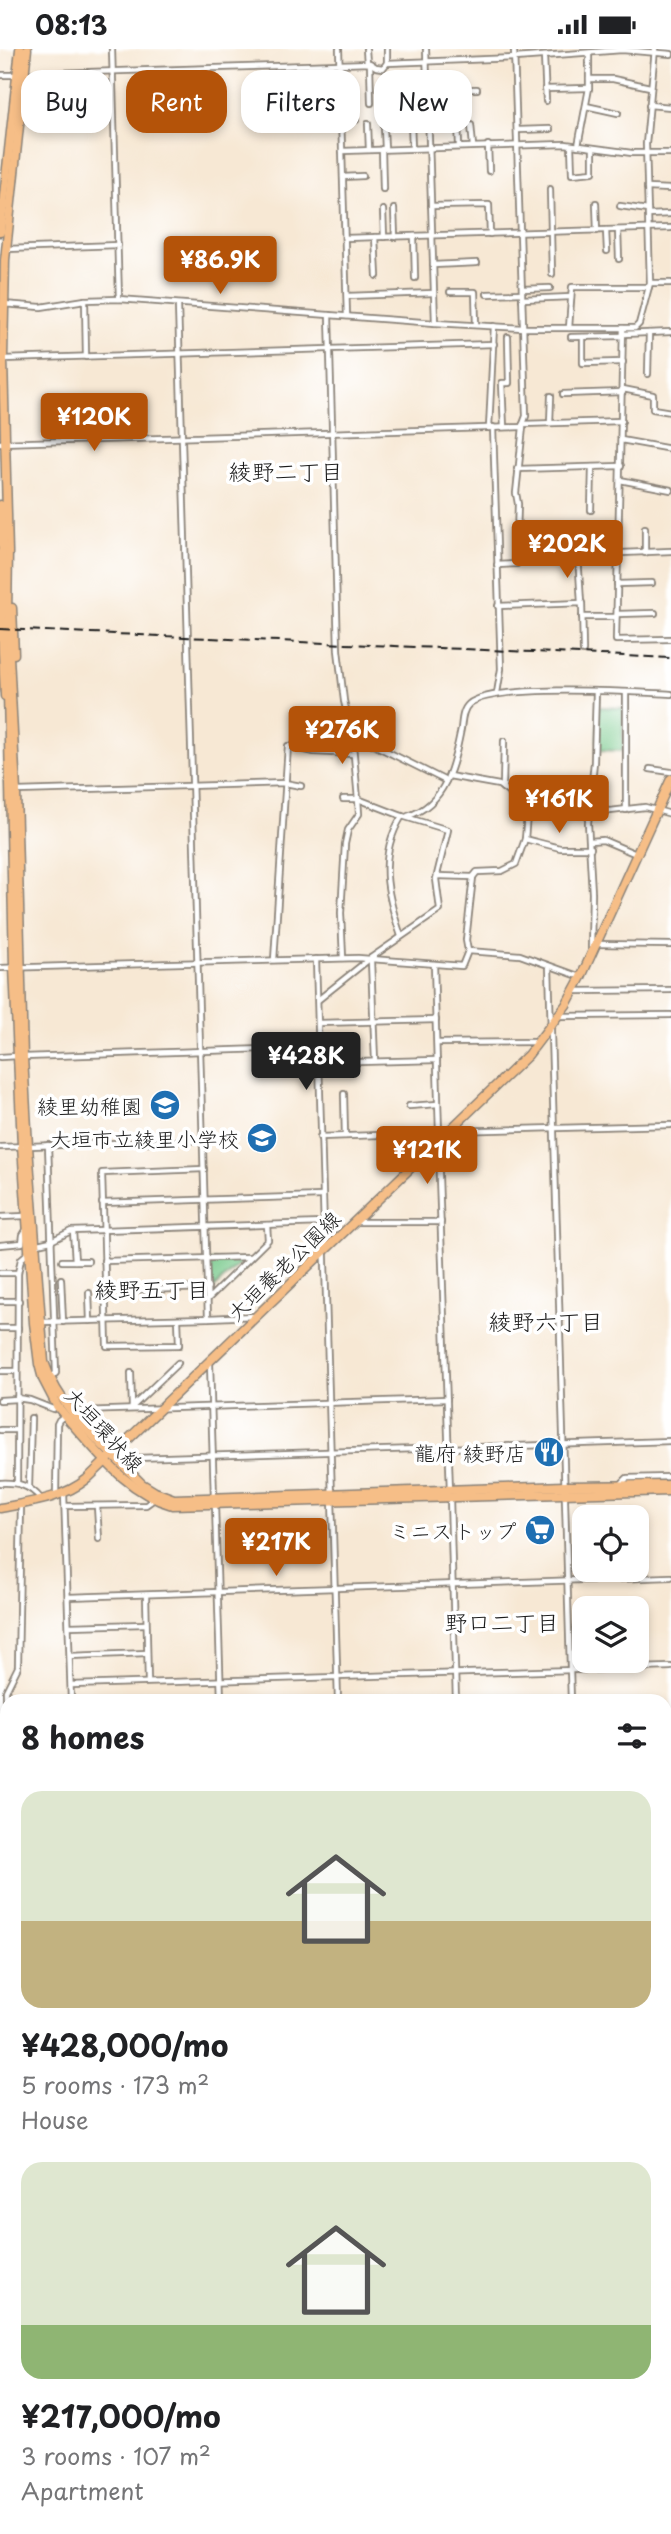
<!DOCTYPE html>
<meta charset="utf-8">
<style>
:root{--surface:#fff;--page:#f2f2f2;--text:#202124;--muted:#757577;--accent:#b45309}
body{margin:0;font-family:"Playpen Sans","Klee One",sans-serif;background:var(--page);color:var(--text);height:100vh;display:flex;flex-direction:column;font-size:26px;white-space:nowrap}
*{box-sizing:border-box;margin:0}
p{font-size:23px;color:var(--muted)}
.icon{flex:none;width:38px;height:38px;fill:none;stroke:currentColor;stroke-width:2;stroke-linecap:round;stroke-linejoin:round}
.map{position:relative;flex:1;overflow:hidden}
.sheet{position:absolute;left:0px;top:1645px;width:672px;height:840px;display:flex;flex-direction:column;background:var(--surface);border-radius:21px 21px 0 0;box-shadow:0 4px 10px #0003}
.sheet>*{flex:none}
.top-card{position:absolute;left:21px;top:21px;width:630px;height:63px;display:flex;gap:14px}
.controls{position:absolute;left:572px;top:1456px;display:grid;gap:14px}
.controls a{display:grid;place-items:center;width:77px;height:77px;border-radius:14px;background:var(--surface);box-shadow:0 4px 10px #0003;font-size:35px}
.price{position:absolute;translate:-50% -60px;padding:0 16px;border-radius:7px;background:var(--accent);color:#fff;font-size:23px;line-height:46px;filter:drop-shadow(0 2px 4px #0008)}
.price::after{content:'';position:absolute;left:50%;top:42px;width:21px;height:16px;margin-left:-10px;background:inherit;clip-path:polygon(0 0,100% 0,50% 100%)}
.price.on{background:#222;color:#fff}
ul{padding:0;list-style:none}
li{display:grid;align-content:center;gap:14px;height:371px;padding:0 21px}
li span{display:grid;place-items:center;height:217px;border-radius:21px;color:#555}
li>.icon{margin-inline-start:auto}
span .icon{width:126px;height:126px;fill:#fffc;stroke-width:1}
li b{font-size:30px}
h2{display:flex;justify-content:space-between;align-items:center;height:84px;padding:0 21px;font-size:30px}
.tag{padding:0 24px;border-radius:21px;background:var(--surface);box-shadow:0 4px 10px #0003;font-size:24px;line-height:63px}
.tag.on{background:var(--accent);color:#fff}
.status{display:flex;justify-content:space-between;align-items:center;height:49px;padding:0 35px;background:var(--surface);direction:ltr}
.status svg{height:19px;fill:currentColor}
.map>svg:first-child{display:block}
.green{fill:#78c98b;stroke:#4a7254;stroke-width:2}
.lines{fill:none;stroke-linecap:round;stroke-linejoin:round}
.stream{stroke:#72ade3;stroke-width:2}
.river{stroke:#72ade3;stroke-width:9}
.street-casing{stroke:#8a8278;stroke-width:8}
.secondary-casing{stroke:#8a8278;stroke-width:10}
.primary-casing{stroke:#8a8278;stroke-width:11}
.street{stroke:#fff;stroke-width:4.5}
.secondary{stroke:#fbe5cf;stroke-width:7}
.primary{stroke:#f6be87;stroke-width:8}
.rail{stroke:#1c1c1c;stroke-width:2;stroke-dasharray:10 5;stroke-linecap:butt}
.labels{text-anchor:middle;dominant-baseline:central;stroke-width:7;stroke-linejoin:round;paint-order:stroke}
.poi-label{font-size:21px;fill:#1c1c1c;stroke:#fff;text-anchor:end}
.street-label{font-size:21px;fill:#1c1c1c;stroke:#fff}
.neighbourhood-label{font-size:23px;fill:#1c1c1c;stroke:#fff}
</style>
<div class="status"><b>08:13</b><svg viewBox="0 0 49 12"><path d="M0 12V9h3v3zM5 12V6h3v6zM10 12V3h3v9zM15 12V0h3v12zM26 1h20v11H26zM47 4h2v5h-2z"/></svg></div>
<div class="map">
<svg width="671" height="2485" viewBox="0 0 671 2485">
<rect width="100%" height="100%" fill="#fff"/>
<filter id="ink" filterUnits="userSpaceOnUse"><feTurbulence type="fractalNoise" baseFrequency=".0143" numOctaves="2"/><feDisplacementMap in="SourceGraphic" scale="14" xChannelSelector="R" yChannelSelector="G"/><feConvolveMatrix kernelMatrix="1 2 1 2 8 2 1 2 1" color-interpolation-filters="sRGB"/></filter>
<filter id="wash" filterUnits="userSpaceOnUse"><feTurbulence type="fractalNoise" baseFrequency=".00686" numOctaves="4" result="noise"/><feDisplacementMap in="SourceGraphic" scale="28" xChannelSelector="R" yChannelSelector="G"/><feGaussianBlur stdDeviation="1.57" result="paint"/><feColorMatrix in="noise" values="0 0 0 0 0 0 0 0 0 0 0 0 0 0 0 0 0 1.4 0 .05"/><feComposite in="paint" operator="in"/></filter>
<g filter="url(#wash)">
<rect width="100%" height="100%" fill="#f7e8d4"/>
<g class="green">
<polygon points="598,658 623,659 623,702 597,701"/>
<polygon points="244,1211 211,1242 209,1212"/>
</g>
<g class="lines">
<g class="stream">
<polyline points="0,2173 7,2171"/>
<polyline points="0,2231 7,2233"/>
</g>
<g class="river">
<polyline points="665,2043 671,2042"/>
<polyline points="0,2121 7,2123"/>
</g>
</g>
</g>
<g filter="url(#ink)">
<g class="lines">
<g class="street-casing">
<g id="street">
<polyline points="112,0 119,250"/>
<polyline points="339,0 347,267"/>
<polyline points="366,0 367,14"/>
<polyline points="387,0 387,14"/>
<polyline points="426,0 435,274"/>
<polyline points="514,0 526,367 523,375"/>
<polyline points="544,7 546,52"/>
<polyline points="370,15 371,54"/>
<polyline points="25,25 370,14 376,18 383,19 387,14 515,9 622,1 671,5"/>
<polyline points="0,26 17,26"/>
<polyline points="589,30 613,30 650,38"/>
<polyline points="545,40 589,39"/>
<polyline points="427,41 477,40"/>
<polyline points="649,56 671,58"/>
<polyline points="586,57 618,64"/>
<polyline points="341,71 356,71"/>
<polyline points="411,73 412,99"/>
<polyline points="448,74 458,73 459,97"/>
<polyline points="368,75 369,101"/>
<polyline points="467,76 471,76 473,97"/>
<polyline points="384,78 385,100"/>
<polyline points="518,81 550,80"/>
<polyline points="488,96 489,122"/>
<polyline points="571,96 572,125 593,123 593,99"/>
<polyline points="578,97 589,39 589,4"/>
<polyline points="382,100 383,140"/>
<polyline points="342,102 565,95 632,104 671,104"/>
<polyline points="343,128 363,127"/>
<polyline points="647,139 671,140"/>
<polyline points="550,140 552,225"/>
<polyline points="596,154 597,182"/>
<polyline points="431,157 489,156 490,185"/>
<polyline points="620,157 648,161"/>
<polyline points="394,160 395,188"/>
<polyline points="383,161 384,188"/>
<polyline points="648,166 671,165"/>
<polyline points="606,181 607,202"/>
<polyline points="618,181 619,210"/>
<polyline points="414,187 415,229"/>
<polyline points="375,188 377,227"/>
<polyline points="345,189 671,179"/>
<polyline points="7,200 118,196"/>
<polyline points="433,216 477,214"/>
<polyline points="650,234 671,234"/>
<polyline points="522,240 550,239"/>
<polyline points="450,243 475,243 476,276"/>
<polyline points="487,245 522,244"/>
<polyline points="347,247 434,244"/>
<polyline points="522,250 571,248"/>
<polyline points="85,251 86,308"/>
<polyline points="3,255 41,258 85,251 119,250 435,274 523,279 635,279 639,275 650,234 646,95 655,0"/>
<polyline points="329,266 338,601 344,652 352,685 358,750 359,765 348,781 345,795 341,864 343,909"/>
<polyline points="569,279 572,238 649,238"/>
<polyline points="623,279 616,591 671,590"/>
<polyline points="623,285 671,283"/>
<polyline points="571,288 623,287"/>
<polyline points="583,288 583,314 623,313"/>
<polyline points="3,310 494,295"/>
<polyline points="648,325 649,284"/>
<polyline points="623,340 653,346 653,360 671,363"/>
<polyline points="563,345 623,343"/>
<polyline points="550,374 551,347"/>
<polyline points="493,378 501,620 497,644"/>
<polyline points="504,378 502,334 509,334 508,288"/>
<polyline points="489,379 494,277"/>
<polyline points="621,391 671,400"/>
<polyline points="0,394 521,378 523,375 622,372"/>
<polyline points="517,420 621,417"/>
<polyline points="620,431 671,441"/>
<polyline points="591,461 592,418"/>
<polyline points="645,504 645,479"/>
<polyline points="578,506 581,554"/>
<polyline points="582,506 582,480"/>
<polyline points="520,511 517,486 518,455 516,444 523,378"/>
<polyline points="497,516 517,515 522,508 671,502"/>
<polyline points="617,535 652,534"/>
<polyline points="498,557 582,554 583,602"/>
<polyline points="617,565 655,564"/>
<polyline points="582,568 616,568"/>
<polyline points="352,685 446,732"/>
<polyline points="650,720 671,723"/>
<polyline points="449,727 499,736 517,750 528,754 610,762 645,758 671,765"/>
<polyline points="503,739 504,692"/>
<polyline points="17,742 285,734 301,737"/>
<polyline points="626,761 626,643"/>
<path d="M 408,767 C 446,755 454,715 461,680 C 462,672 462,661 469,655 C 494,634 633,643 671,645"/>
<polyline points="525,790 560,799 591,799"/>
<polyline points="590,792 603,791 636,805"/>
<polyline points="438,827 473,828 477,823 502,822 516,815 525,790 528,754"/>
<path d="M 401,887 C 387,846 377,807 402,767"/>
<polyline points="597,895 671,896"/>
<polyline points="468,902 520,906 581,928"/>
<polyline points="591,902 592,844 588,774 594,713 596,642"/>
<polyline points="316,910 338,1652"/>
<polyline points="274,911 288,697 314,703 353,705"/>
<polyline points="371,912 375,1012"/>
<polyline points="434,915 439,1084"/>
<polyline points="549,917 571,1652"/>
<polyline points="0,919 358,909 462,917 468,902 466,891 473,828"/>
<polyline points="575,942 671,941"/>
<polyline points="318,951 372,908 440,861 436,830 448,781 402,767 358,750 343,750"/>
<polyline points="559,967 671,966"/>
<polyline points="319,974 436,971"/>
<polyline points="437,994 537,993"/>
<polyline points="0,1008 18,1007"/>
<polyline points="24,1008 320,998"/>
<polyline points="320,1014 437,1011"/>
<polyline points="344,1045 345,1087"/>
<polyline points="409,1057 438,1055"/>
<polyline points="449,1082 671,1076"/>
<polyline points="320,1088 439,1084 441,1086"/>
<polyline points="436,1095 438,1099 450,1442"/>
<polyline points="48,1096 56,1324 50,1330"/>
<polyline points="0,1098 204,1091"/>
<polyline points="102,1154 322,1147"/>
<polyline points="0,1168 26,1167"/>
<polyline points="355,1173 441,1173"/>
<polyline points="73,1182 75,1212"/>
<polyline points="0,1196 22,1194 23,1186 26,1181"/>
<polyline points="33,1196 51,1192 71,1182 323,1174"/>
<polyline points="62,1212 88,1212"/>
<polyline points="104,1212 250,1208"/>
<polyline points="0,1224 18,1224"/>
<polyline points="61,1230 63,1273"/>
<polyline points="105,1242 208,1239"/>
<polyline points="89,1244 90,1272"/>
<polyline points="209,1249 268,1191 267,1176"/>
<polyline points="0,1252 19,1252"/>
<polyline points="208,1269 255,1267"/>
<polyline points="178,1270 179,1296 107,1297 102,1124 204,1120"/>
<polyline points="41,1273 208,1269 178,256"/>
<polyline points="0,1279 18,1279"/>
<polyline points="210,1314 214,1449"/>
<polyline points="0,1322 17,1322"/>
<polyline points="131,1324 132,1358"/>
<polyline points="17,1349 30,1351 53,1360"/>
<polyline points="0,1351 17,1350"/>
<polyline points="132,1358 178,1314"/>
<polyline points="81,1362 447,1350"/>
<polyline points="0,1381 16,1381"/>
<polyline points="135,1409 671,1392"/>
<polyline points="17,1433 18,1224 21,1210 28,1204"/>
<path d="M 0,1434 C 17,1433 30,1436 41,1450"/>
<polyline points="622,1434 627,1429 671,1428"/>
<polyline points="29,1439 31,1369"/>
<polyline points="64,1444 71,1652"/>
<polyline points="56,1446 57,1375 59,1371 64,1367"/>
<polyline points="450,1449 456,1652"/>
<polyline points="215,1456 221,1652"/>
<polyline points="65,1457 146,1456 153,1451"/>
<polyline points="97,1457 99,1490"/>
<polyline points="146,1546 148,1633"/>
<polyline points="68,1548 671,1528"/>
<polyline points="69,1577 146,1575"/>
<polyline points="70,1607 147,1604"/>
<polyline points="71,1636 671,1618"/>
<polyline points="7,1718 6,1642 18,1618 21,1456"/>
<polyline points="665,1795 671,1796"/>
<polyline points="0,1817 7,1816"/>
<polyline points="665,1835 671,1836"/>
<polyline points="665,1928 671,1927"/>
<polyline points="0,1953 7,1955"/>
<polyline points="665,2075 671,2073"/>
<polyline points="665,2125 671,2124"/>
<polyline points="665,2147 671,2146"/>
<polyline points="665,2185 671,2212"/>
<polyline points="0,2267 7,2269"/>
<polyline points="665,2272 671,2272"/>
<polyline points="0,2279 7,2282"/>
<polyline points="0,2287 7,2291"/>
<polyline points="665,2326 671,2326"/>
<polyline points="665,2405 671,2406"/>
<polyline points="0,2416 7,2371"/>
<polyline points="0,2467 7,2468"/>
<polyline points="88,2478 133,2479 156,2483 155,2485"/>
<polyline points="655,2478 671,2479"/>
<polyline points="100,2481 116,2485"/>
<polyline points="0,2482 14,2485"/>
<polyline points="174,2485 178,2478"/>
<polyline points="190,2485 190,2478"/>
<polyline points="394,2485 399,2478"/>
<polyline points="416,2485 420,2478"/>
<polyline points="459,2485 459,2478"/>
<polyline points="548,2485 549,2478"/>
</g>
</g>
<g class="secondary-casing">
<g id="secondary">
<polyline points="0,2475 7,2476"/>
<polyline points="17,2478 65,2485"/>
</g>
</g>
<g class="primary-casing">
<g id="primary">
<path d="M 27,0 L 5,211 L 3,310 L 8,503 L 7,568 L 16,742 L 23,1008 L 28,1097 L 44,1313 C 60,1363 106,1398 142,1435 L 155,1443 L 174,1450 L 564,1437 L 671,1436"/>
<polyline points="0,183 20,0"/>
<polyline points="0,456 3,506"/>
<polyline points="2,503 1,560 5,647"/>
<polyline points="12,559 14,605"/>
<path d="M 8,644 L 14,918 L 22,1097 L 34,1274 L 39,1315 L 43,1330 L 57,1357 L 67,1369 C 98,1403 126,1443 172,1456 L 671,1442"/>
<path d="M 0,1459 C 31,1453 62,1450 87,1430 L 528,1006 L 566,956 L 581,928 L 671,730"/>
</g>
</g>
<use href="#street" class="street"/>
<use href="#secondary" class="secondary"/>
<use href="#primary" class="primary"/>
<polyline class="rail" points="0,580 671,609"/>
</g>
</g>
<defs>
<g id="school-disc" transform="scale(1.575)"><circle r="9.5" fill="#1f6fb2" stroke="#fff"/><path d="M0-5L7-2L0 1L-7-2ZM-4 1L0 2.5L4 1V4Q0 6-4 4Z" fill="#fff"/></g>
<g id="restaurant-disc" transform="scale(1.575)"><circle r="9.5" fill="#1f6fb2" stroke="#fff"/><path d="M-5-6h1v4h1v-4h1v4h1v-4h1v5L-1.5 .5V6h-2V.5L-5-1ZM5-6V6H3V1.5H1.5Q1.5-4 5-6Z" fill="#fff"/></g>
<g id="supermarket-disc" transform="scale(1.575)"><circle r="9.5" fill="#1f6fb2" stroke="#fff"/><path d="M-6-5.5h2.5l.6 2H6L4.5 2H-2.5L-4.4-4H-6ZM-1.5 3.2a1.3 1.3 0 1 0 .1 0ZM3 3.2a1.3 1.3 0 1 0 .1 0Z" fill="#fff"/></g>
</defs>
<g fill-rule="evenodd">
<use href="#school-disc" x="165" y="1056"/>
<use href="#school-disc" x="262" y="1089"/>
<use href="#restaurant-disc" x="549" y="1403"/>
<use href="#supermarket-disc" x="540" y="1481"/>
</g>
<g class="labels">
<g class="poi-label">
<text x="142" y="1056">綾里幼稚園</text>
<text x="239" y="1089">大垣市立綾里小学校</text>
<text x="526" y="1403">龍府 綾野店</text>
<text x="517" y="1481">ミニストップ</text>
</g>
<g class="street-label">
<text transform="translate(283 1216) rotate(-44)">大垣養老公園線</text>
<text transform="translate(105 1380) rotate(48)">大垣環状線</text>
</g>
<g class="neighbourhood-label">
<text x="286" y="421">綾野二丁目</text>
<text x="152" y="1239">綾野五丁目</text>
<text x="546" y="1271">綾野六丁目</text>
<text x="502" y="1572">野口二丁目</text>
</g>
</g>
</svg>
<div class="controls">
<a><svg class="icon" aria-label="locate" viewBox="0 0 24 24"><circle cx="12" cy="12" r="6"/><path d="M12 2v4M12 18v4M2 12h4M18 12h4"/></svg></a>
<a><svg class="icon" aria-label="layers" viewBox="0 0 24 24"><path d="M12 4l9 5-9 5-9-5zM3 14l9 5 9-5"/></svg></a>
</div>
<b class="price" style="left:220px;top:247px">¥86.9K</b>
<b class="price" style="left:94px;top:404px">¥120K</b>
<b class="price" style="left:567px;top:531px">¥202K</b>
<b class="price" style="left:342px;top:717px">¥276K</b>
<b class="price" style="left:559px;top:786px">¥161K</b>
<b class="price on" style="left:306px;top:1043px">¥428K</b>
<b class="price" style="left:427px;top:1137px">¥121K</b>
<b class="price" style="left:276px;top:1529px">¥217K</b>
<div class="top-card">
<a class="tag">Buy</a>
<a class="tag on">Rent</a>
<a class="tag">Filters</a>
<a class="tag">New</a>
</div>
<section class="sheet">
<h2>8 homes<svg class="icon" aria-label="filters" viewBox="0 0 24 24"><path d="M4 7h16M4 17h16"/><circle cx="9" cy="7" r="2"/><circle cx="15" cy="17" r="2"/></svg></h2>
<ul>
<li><span style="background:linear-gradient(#dfe7d0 60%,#c2b280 0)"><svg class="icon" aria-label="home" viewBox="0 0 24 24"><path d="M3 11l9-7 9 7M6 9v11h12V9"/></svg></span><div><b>¥428,000/mo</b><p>5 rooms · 173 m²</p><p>House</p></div></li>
<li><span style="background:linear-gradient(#dfe7d0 75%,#8fb573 0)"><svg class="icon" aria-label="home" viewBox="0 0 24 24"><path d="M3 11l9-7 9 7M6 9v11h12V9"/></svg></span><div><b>¥217,000/mo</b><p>3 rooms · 107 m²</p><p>Apartment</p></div></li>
</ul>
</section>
</div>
